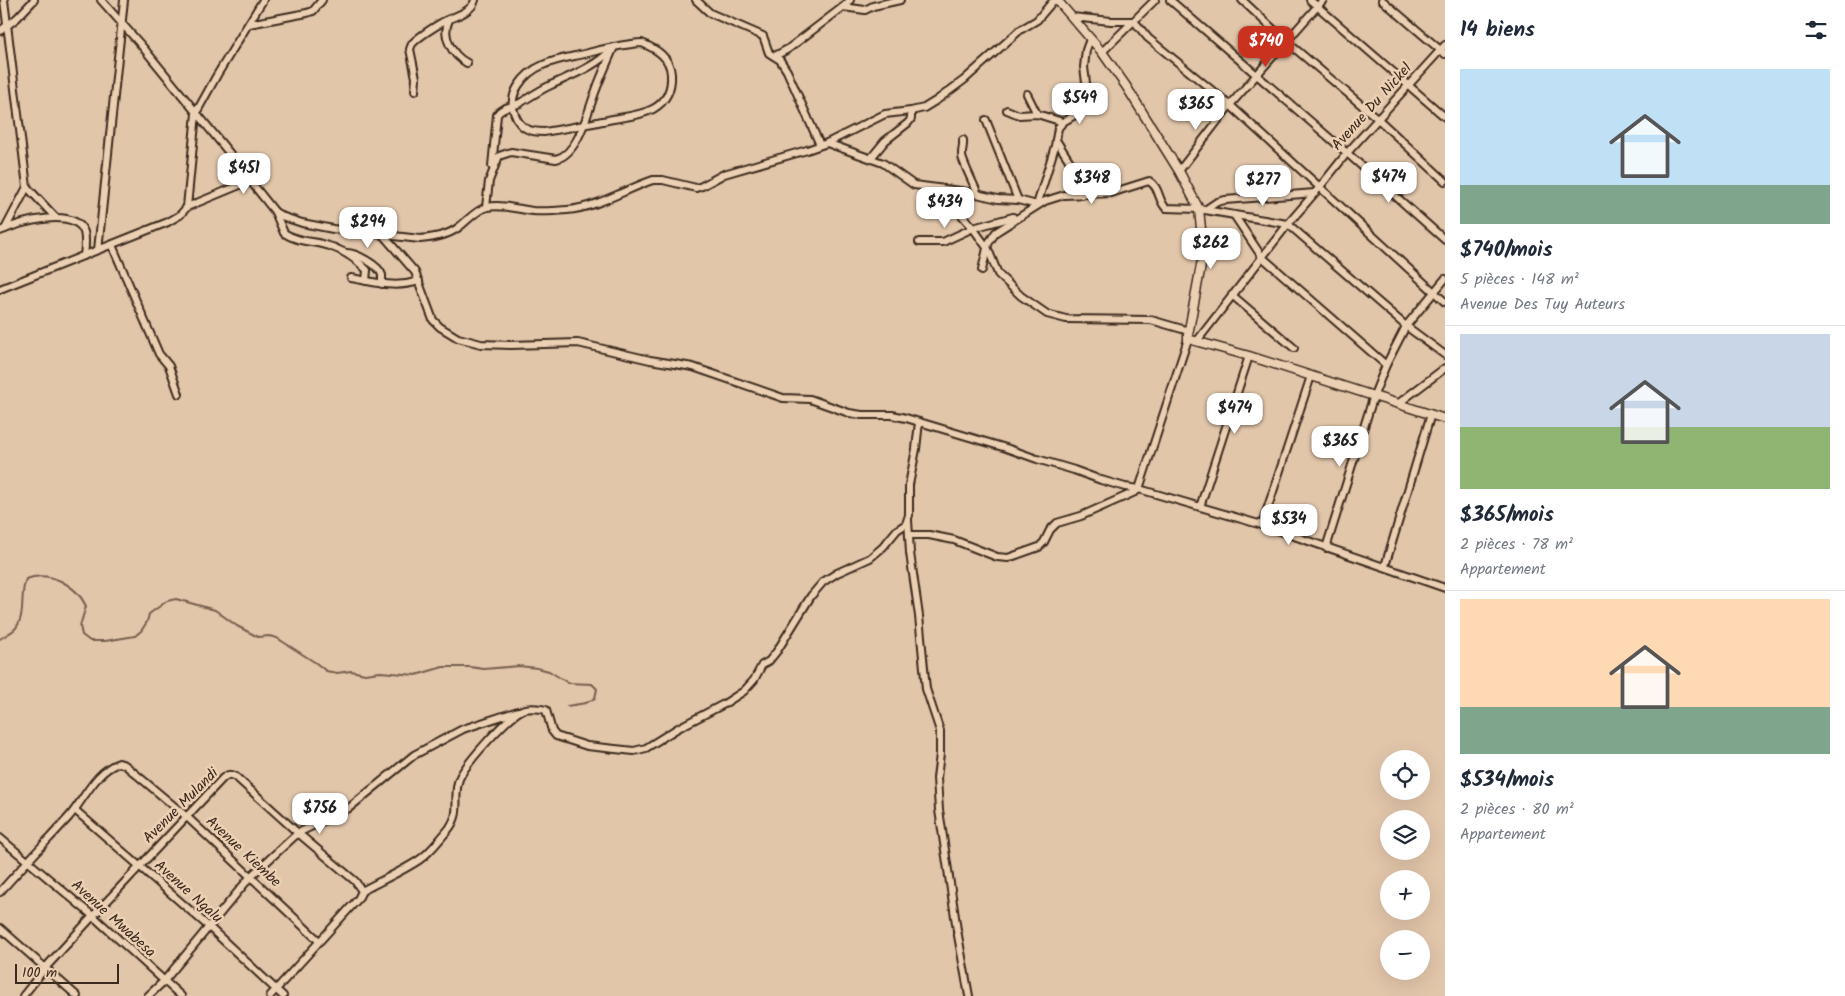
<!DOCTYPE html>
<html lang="fr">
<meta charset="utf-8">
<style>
:root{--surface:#fff;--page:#f6f6f7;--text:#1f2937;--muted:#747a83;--line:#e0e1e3;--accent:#c8321e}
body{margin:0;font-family:Kalam,sans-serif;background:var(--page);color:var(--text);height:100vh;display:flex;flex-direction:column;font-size:19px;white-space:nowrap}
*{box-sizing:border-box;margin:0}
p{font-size:16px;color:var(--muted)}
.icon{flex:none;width:28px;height:28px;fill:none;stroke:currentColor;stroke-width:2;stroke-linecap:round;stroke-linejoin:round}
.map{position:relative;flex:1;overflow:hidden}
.details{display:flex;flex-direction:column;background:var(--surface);width:400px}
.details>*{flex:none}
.fabs{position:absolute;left:1380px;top:750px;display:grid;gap:10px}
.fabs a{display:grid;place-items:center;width:50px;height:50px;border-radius:50%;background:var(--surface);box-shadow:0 5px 20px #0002;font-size:25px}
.scale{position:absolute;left:15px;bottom:12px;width:104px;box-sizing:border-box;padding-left:5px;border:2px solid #3b2a1e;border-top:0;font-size:14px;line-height:18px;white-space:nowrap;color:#3b2a1e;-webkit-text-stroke:4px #ecd0b3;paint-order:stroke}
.price{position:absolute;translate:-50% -42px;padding:0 11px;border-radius:10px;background:#fff;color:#222;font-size:16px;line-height:32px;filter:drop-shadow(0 1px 2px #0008)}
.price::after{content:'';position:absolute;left:50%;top:30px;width:15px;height:11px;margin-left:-8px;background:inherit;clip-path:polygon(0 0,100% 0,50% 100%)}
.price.current{background:var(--accent);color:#fff}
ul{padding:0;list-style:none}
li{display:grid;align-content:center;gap:10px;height:265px;padding:0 15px}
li+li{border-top:1px solid var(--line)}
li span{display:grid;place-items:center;height:155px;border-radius:0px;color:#555}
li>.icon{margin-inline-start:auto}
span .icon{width:90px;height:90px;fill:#fffc;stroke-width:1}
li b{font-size:21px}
h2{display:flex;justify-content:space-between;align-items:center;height:60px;padding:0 15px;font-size:21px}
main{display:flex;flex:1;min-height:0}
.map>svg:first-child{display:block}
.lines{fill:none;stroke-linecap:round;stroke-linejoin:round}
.stream{stroke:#755f4e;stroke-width:2}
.minor-casing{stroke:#3b2a1e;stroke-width:10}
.tertiary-casing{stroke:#3b2a1e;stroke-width:11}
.minor{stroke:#ecd0b3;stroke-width:6}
.tertiary{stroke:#ecd0b3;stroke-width:8}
.labels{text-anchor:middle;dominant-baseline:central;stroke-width:5;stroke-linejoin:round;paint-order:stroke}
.street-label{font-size:15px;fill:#3b2a1e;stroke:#ecd0b3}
</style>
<main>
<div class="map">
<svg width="1445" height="996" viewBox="0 0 1445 996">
<rect width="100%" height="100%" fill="#e2c6aa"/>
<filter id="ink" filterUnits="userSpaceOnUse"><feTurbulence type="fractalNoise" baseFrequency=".02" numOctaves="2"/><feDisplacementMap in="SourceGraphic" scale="10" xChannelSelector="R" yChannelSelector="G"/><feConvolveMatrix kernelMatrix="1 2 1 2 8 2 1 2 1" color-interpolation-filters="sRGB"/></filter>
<g filter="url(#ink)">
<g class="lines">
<path class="stream" d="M 0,639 C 4,636 10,633 14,630 C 27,617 19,594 26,579 C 50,570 76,585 86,606 L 80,626 L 82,635 L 90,641 L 105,641 L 135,636 L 141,631 L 147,622 L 149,614 L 167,601 L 176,599 L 215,610 L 237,626 L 258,637 L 269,636 L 277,638 L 316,663 L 326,671 L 337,673 L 351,671 L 365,674 L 380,672 L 416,675 L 443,667 L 470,667 L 484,669 L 519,666 L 537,668 L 549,671 L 568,683 L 592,684 L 597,689 L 595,698 L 586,703 L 567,706"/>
<g class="minor-casing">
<g id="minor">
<polyline points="4,0 27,187 5,229"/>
<polyline points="696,0 710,13 763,36 769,53 780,60 787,71 820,145"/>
<polyline points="1170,0 1347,153 1445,240"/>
<polyline points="1242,0 1286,41 1378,119 1445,181"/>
<polyline points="1310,0 1445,117"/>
<polyline points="1382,0 1445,54"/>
<polyline points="843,7 865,10 873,6 900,0"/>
<polyline points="1072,17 1111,21 1134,21 1148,38 1230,105 1445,302"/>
<path d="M 449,20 C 441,36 452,55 467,63"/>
<polyline points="249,24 307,13 313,11 322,0"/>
<polyline points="0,31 17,18 34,0"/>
<path d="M 642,43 C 656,49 670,57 671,74 C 672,89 666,102 653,109 C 640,116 622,117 608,120 C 587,124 565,129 544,132 C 531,132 521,129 516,117 C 505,95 524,73 543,65 C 556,59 571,57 584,54 C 604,49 622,44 642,43 Z"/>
<polyline points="1102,52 1155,0"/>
<polyline points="775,56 788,49 843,7 850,0"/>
<path d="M 415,91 L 416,78 L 410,49 L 412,44 C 419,36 431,29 441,23 C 451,17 472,13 475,0"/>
<polyline points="1027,94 1037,114"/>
<polyline points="1007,110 1019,115 1037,114 1063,122"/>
<polyline points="986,120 1018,200"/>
<path d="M 963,140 C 964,147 960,153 963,160 C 967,171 973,183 978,194"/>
<polyline points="1056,140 1072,165 1082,195"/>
<polyline points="827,143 883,163 914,185 968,192 998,199 1018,200 1037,205"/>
<polyline points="871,158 885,141 908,123 911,119 911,111"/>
<path d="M 492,166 L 497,115 C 501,107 512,107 520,103 C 530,97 540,90 551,85 C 572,75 595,67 611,50"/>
<polyline points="1179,171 1230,105 1323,0"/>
<path d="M 248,178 L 275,212 L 284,217 L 302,223 L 333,229 L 420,239 C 432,238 449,235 459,227 C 468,220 476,210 487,207 C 502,204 518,209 533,211 C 544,212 556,211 567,210 C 596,208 626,189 653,180 L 663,180 L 696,188 L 702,186 L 724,174 L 807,150 L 827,143 L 885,114 L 911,111 L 924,108 L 937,100 L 964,80 L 1020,30 L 1037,20 L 1054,0"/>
<polyline points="27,187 55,217"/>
<polyline points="934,188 954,206 973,228 988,249 998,274 1021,296 1047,314 1066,319 1151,320 1189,331"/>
<polyline points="1037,205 1055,146 1058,128 1063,122 1082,111 1088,99 1084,67 1086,50 1090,39"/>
<polyline points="187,207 196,113 217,75 263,0"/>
<path d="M 486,207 L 489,181 L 499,156 L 511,152 L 556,159 C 579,154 588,110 596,90 C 601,76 608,61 614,47"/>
<polyline points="1205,210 1217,202 1225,200 1315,193"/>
<path d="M 275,212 L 284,233 C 296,241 309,241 322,244 C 340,248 355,258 367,270 L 366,281"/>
<polyline points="1234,215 1262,257 1386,365 1374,395 1326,548"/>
<path d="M 0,231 C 18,223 74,206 84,232 C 86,239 85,248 84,256"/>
<polyline points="383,235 415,272 433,320 440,327 458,338 481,344 511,345 578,343 650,360 693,367 783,398 810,399 849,413 862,415 892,415 906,418 1006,448 1037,459 1074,470 1101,480 1125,487 1139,489 1262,525 1445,588"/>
<polyline points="919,242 943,242 973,228 1013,217"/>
<polyline points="112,245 159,354 169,366 179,394"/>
<polyline points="98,250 124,0"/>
<path d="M 347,253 C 356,253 379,265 382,275 C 382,276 382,282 382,284"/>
<path d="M 982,270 L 988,244 L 996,232 L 1045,201 L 1064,195 L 1111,193 L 1149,181 C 1160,187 1158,201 1166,208 L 1199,209 L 1288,224 L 1406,326 L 1445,355"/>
<path d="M 351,278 C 377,282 393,289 419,281"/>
<polyline points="0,289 168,222 180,215 187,207 240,185 245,183 248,178 244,171 141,45 101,0"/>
<polyline points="1232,295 1294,348"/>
<polyline points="1197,341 1288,224 1319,188 1347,153 1445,45"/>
<polyline points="1386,365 1406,326 1445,279"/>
<polyline points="1399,403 1445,368"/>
<polyline points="1200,507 1249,356"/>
<polyline points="908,520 910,553 919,616 926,689 940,731 940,754 937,778 939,810 957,930 969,996"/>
<polyline points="1262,525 1311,376"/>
<polyline points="910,535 929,535 954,540 997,557 1008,558 1039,547 1044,542 1050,530 1057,523 1081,516 1135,492 1139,489 1188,339"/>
<polyline points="1385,566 1431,414"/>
<polyline points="75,810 208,926 283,996"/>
<polyline points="0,838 93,916 181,996"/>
<path d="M 362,891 C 380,881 401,872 419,860 C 430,853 439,840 448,830 C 463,811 452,799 459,779 C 465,764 505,720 520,711 C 526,707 539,708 546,710 L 552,731 L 556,736 L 587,746 L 634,751 L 646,748 L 678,728 L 724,704 L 744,691 L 754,680 L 762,665 L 769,661 L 777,651 L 811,596 L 823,582 L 837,573 L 870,558 L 883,547 L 897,530 L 906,524 L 909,515 L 909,485 L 916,449 L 919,422"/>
<path d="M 0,892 C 22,867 45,843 68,818 C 84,800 95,771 119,763 L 125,765 L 187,817 L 319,941"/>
<polyline points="0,928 77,996"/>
<path d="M 23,996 L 46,967 L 93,916 L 223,778 C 228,774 231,774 236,777 L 298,833 L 355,881 L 362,891 L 358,899 L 270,996"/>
<polyline points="148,996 164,981 251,876 298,833 349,808 414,755 463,729 518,711"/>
</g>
</g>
<g class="tertiary-casing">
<polyline id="tertiary" points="1057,0 1102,52 1126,86 1179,171 1199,209 1203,249 1202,260 1188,335 1188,339 1249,356 1445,419"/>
</g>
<use href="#minor" class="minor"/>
<use href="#tertiary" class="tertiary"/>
</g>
</g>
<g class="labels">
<g class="street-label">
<text transform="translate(1372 107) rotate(-48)">Avenue Du Nickel</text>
<text transform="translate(181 806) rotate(-45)">Avenue Mulandi</text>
<text transform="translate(243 852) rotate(43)">Avenue Kiembe</text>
<text transform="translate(188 892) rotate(42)">Avenue Ngalu</text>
<text transform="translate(113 919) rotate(42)">Avenue Mwabesa</text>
</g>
</g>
</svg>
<div class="fabs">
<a><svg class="icon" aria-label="locate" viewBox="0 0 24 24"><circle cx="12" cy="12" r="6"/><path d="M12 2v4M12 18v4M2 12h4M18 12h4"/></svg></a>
<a><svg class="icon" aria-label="layers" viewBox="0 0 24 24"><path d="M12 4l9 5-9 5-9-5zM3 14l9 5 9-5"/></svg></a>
<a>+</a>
<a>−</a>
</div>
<div class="scale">100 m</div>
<b class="price current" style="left:1266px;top:68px">$740</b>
<b class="price" style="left:1080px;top:125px">$549</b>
<b class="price" style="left:1196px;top:131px">$365</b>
<b class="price" style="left:244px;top:195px">$451</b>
<b class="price" style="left:1389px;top:204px">$474</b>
<b class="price" style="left:1092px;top:205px">$348</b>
<b class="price" style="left:1263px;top:207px">$277</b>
<b class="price" style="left:945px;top:229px">$434</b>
<b class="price" style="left:368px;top:249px">$294</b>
<b class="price" style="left:1211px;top:270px">$262</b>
<b class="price" style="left:1235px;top:435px">$474</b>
<b class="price" style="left:1340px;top:468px">$365</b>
<b class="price" style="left:1289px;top:546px">$534</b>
<b class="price" style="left:320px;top:835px">$756</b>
</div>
<section class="details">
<h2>14 biens<svg class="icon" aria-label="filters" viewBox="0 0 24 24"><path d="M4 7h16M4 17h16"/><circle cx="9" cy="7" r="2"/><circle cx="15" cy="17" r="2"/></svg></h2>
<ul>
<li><span style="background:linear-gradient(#bfe0f5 75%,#7fa58c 0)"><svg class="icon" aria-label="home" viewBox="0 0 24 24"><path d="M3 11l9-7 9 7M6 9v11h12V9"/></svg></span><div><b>$740/mois</b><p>5 pièces · 148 m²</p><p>Avenue Des Tuy Auteurs</p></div></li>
<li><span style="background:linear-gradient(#c9d6e8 60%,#8fb573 0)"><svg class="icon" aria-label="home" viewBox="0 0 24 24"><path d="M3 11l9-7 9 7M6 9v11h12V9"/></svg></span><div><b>$365/mois</b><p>2 pièces · 78 m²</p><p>Appartement</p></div></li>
<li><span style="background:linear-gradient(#ffd9b3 70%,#7fa58c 0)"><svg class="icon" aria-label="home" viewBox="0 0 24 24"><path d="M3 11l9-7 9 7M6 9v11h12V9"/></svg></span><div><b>$534/mois</b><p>2 pièces · 80 m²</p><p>Appartement</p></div></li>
</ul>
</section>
</main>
